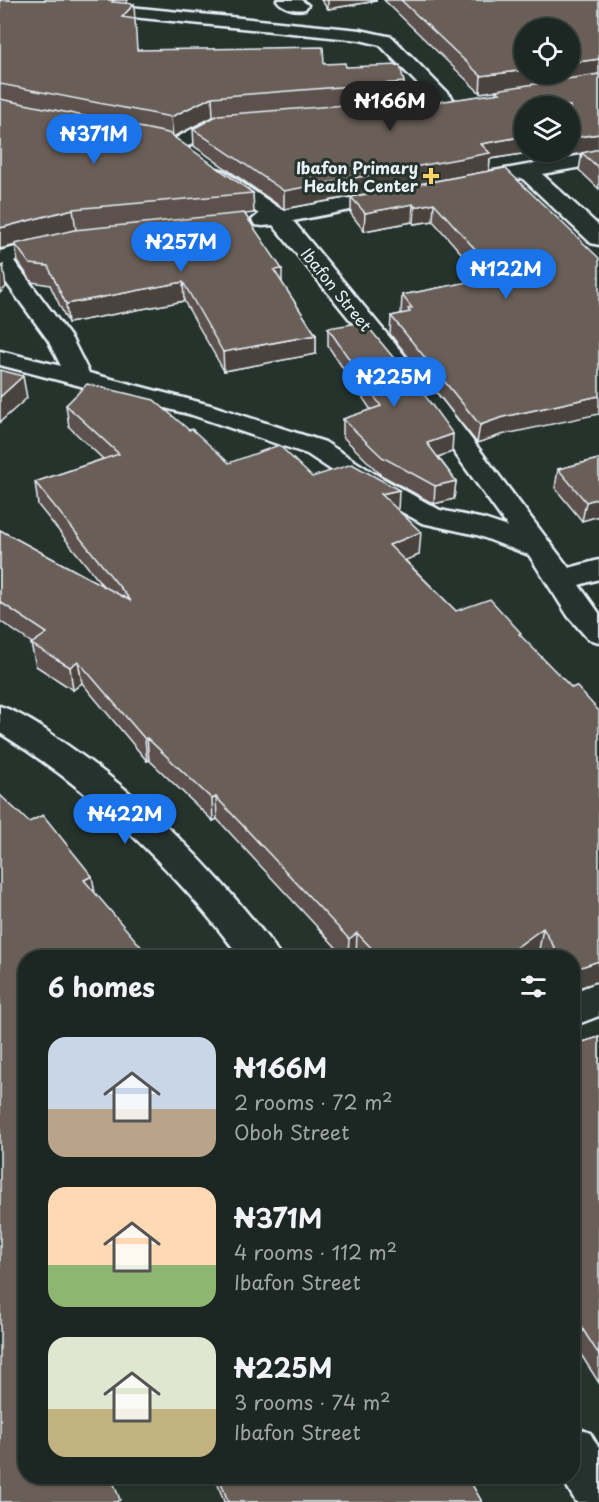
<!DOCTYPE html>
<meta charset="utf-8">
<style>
:root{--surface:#1c2622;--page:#29322f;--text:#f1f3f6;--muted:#a0a5a5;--line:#3a4340;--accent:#1a73e8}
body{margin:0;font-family:"Playpen Sans",sans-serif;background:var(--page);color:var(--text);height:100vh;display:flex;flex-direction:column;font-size:22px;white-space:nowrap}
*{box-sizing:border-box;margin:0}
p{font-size:20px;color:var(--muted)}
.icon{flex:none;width:33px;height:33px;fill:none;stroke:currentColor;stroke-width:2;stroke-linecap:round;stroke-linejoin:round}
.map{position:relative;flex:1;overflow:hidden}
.drawer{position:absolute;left:18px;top:950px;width:562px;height:534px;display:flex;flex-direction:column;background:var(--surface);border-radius:24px;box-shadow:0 2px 4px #0004,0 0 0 2px var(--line)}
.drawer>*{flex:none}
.controls{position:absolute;left:514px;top:18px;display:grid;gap:12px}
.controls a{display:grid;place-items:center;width:66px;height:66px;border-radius:50%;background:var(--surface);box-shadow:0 2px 4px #0004,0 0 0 2px var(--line);font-size:30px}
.price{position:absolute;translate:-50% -51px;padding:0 14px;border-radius:21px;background:var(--accent);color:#fff;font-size:20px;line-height:39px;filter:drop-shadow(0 2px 3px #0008)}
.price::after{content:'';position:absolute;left:50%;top:36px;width:18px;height:14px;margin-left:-9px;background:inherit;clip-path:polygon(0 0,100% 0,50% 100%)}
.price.active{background:#222;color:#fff}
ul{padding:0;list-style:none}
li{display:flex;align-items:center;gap:18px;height:150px;padding:0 30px}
li span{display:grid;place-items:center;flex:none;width:168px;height:120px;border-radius:18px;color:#555}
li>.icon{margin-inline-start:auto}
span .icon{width:72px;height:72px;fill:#fffc;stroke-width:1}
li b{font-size:26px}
h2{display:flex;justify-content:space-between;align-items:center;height:72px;padding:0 30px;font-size:26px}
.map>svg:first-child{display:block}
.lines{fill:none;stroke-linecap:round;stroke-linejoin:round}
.minor-casing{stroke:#e8f1f8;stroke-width:5}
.minor{fill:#26332d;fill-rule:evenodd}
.wall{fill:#5b514d;stroke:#e8f1f8;stroke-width:1.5}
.shaded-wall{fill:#4a423e;stroke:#e8f1f8;stroke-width:1.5}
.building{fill:#6a5e59;stroke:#e8f1f8;stroke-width:1.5}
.poi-dot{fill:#ffd166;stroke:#26332d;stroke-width:2}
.labels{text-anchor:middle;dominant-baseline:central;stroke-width:6;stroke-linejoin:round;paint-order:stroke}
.far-poi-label{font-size:16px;font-weight:bold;fill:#e8f1f8;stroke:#26332d;text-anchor:end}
.far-street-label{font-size:16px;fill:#e8f1f8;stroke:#26332d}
</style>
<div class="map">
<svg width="599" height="1502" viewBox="0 0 599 1502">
<rect width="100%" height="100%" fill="#26332d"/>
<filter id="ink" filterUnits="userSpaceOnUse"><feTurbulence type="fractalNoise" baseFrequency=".0167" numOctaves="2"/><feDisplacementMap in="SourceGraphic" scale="12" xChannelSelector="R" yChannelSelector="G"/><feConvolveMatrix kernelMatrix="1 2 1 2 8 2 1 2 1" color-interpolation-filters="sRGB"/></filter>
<g filter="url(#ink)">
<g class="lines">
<g class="minor-casing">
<g id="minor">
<path d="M 277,0 L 301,0 L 308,5 L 305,9 C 296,11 282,8 277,0 Z"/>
<polygon points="89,3 360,30 392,37 459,105 456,109 442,109 380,45 360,40 83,12 80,8 83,4"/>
<polygon points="237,117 244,119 247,123 244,127 218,130 176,152 169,150 166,146 169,142 206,121"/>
<polygon points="599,152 599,164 542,174 599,226 599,245 591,243 522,178 466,188 459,186 456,182 459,178 466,176"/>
<polygon points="217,169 224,171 282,210 395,190 402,192 406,196 402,200 293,221 444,403 569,568 599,560 599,579 579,585 599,613 599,642 588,639 568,616 529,555 477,535 422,523 360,489 307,454 192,415 0,365 0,351 61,366 48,340 0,274 0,251 59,236 67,238 70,243 67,248 14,261 72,339 89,373 210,405 325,442 380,477 440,510 484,519 508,527 426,413 273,225 263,226 255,225 252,220 259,214 210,179 207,175 210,171"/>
<path d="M 0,706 C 24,714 47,731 67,745 C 147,800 215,870 274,946 L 280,957 L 240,957 C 174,869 94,791 0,733 Z"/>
<polygon points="599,982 599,1016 573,1026 573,992"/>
<polygon points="573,1426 590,1433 599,1448 599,1502 576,1502 561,1476 573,1476"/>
</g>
</g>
<use href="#minor" class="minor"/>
</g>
<g class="wall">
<polygon points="0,0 128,0 126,3 137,50 324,64 346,67 404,82 404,100 410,106 496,94 496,90 480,93 384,0 599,0 599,189 579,170 582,153 564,156 559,152 570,152 570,106 525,152 534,152 490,159 489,171 284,209 194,146 193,129 215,117 213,117 173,137 253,193 254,213 245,214 282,283 316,335 316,354 224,371 184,301 68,323 50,285 32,282 18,262 15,245 0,249"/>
<polygon points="321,0 376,0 376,1 328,9"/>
<polygon points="505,168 501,435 477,443 390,334 391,316 401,314 402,295 484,279 433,221 414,224 412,222 364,231 351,214 351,197"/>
<polygon points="328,328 452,452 438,457 456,481 454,499 434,504 381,475 343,437 343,419 371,410 328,346"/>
<polygon points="66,405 229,463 312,477 398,510 419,555 405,560 456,611 521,636 573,957 543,957 539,950 529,957 357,957 356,955 353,957 345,957 217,819 213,821 149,760 147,761 82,683 73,690 36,666 31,644 32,643 0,621 0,530 103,586 38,505 35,482 103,459 69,427"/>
<polygon points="599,459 599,516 582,521 555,488 558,469"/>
<polygon points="573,1029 583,1042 599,1037 599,1383 573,1342"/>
<polygon points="215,1476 467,1476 482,1502 224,1502"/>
</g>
<g class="shaded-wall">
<polygon points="328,0 376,0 376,1 328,9"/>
<polygon points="134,4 135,22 122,17"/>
<polygon points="599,59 599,75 480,93 481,76 525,70 525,74 570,74 570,63"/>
<polygon points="212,97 213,117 173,137 171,117"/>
<polygon points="599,134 599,151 564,156 565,152 570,152 570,138"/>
<polygon points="525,136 525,152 534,152 490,159 489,171 284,209 284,191 481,144"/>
<polygon points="434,203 433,221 414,224 415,207"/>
<polygon points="413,204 412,222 364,231 365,213"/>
<polygon points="73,209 76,230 0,249 0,228"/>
<polygon points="3,265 6,287 0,293 0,268"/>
<polygon points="282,269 282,287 274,270"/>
<polygon points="183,282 184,301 68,323 66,304"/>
<polygon points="316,335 316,354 224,371 223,352"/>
<polygon points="23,376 27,398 0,422 0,397"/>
<polygon points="599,396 599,414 501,435 477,443 480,425 503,417"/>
<polygon points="453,434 452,452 426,461 427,443"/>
<polygon points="456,481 454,499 434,504 435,486"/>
<polygon points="399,490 398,512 381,494"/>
<polygon points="599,498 599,516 582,521 586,502"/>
<polygon points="421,532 419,555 388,567 389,545"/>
<polygon points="78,661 82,683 73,690 70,667"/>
<polygon points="147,738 149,760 147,761 145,739"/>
<polygon points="216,797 217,819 213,821 212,799"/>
<polygon points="92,876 96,899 84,880"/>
<polygon points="543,928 539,950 529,957 503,957"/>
<polygon points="357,933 356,955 353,957 348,957 349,939"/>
<polygon points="599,961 599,981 573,990 573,973 578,968"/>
</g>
<g class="building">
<polygon points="0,0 114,0 112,2 134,4 122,17 135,19 137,50 323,47 324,64 345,63 346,67 400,65 404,82 212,97 171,117 0,84"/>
<polygon points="401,0 599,0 599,59 570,63 570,28 525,28 525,70 481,76"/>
<polygon points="599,74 599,134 570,138 570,106 525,106 525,136 481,144 490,153 284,191 193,129 218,115 409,100 410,106 500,93 496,90"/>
<polygon points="0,99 168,133 253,193 73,209 0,228"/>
<polygon points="599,149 599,168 582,153"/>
<polygon points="505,168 599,258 599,396 503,417 480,425 391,316 410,312 408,309 412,308 402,295 499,276 434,203 415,207 413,204 365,213 351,197"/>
<polygon points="244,213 282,269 274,270 316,335 223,352 183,282 66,304 48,266 30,264 15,244 74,230"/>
<polygon points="364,322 426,397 453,434 427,443 456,481 435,486 382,457 343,419 381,406 328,328"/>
<polygon points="0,370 23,376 0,397"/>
<polygon points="87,384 154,400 189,430 192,429 229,463 279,445 312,477 352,464 399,490 381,494 421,532 389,545 456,611 490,599 521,633 519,634 572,688 576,686 599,711 599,961 578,968 576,972 573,973 573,957 560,957 543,928 503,957 380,957 357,933 349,939 216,797 212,799 147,738 145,739 78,661 70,667 31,644 47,633 0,602 0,530 131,601 35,482 119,454 66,405"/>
<polygon points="599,459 599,498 586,502 558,469"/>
<polygon points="0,795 29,822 43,815 92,876 84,880 150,957 26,957 26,1476 111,1476 120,1500 116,1502 0,1502"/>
<polygon points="573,1029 583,1042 599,1037 599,1355 573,1314"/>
<polygon points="219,1476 467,1476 482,1502 228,1502"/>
</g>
</g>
<path class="poi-dot" d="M428 167h6v6h6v6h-6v6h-6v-6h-6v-6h6z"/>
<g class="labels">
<g class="far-poi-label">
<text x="418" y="167">Ibafon Primary<tspan x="418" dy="18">Health Center</tspan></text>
</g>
<g class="far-street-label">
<text transform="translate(337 289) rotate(51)">Ibafon Street</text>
</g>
</g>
</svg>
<div class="controls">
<a><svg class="icon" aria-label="locate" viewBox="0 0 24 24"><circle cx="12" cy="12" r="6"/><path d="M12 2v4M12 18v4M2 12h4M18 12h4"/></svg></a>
<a><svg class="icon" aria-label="layers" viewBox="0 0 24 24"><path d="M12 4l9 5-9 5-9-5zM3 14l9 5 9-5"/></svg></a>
</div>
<b class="price active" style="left:390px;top:132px">₦166M</b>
<b class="price" style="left:94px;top:165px">₦371M</b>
<b class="price" style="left:181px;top:273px">₦257M</b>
<b class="price" style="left:506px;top:300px">₦122M</b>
<b class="price" style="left:394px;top:408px">₦225M</b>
<b class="price" style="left:125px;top:845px">₦422M</b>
<section class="drawer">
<h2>6 homes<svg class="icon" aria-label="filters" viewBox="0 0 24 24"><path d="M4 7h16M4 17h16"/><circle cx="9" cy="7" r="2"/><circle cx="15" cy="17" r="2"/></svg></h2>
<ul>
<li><span style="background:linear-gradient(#c9d6e8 60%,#b9a48a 0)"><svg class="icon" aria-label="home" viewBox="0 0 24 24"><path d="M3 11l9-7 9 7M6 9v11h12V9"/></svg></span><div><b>₦166M</b><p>2 rooms · 72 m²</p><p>Oboh Street</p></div></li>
<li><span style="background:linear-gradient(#ffd9b3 65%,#8fb573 0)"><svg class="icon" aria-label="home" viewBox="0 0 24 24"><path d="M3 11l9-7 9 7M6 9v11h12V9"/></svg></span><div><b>₦371M</b><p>4 rooms · 112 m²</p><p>Ibafon Street</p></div></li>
<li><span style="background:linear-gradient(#dfe7d0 60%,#c2b280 0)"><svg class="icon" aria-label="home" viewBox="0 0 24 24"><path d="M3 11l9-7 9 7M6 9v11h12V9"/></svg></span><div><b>₦225M</b><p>3 rooms · 74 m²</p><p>Ibafon Street</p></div></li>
</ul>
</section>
</div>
